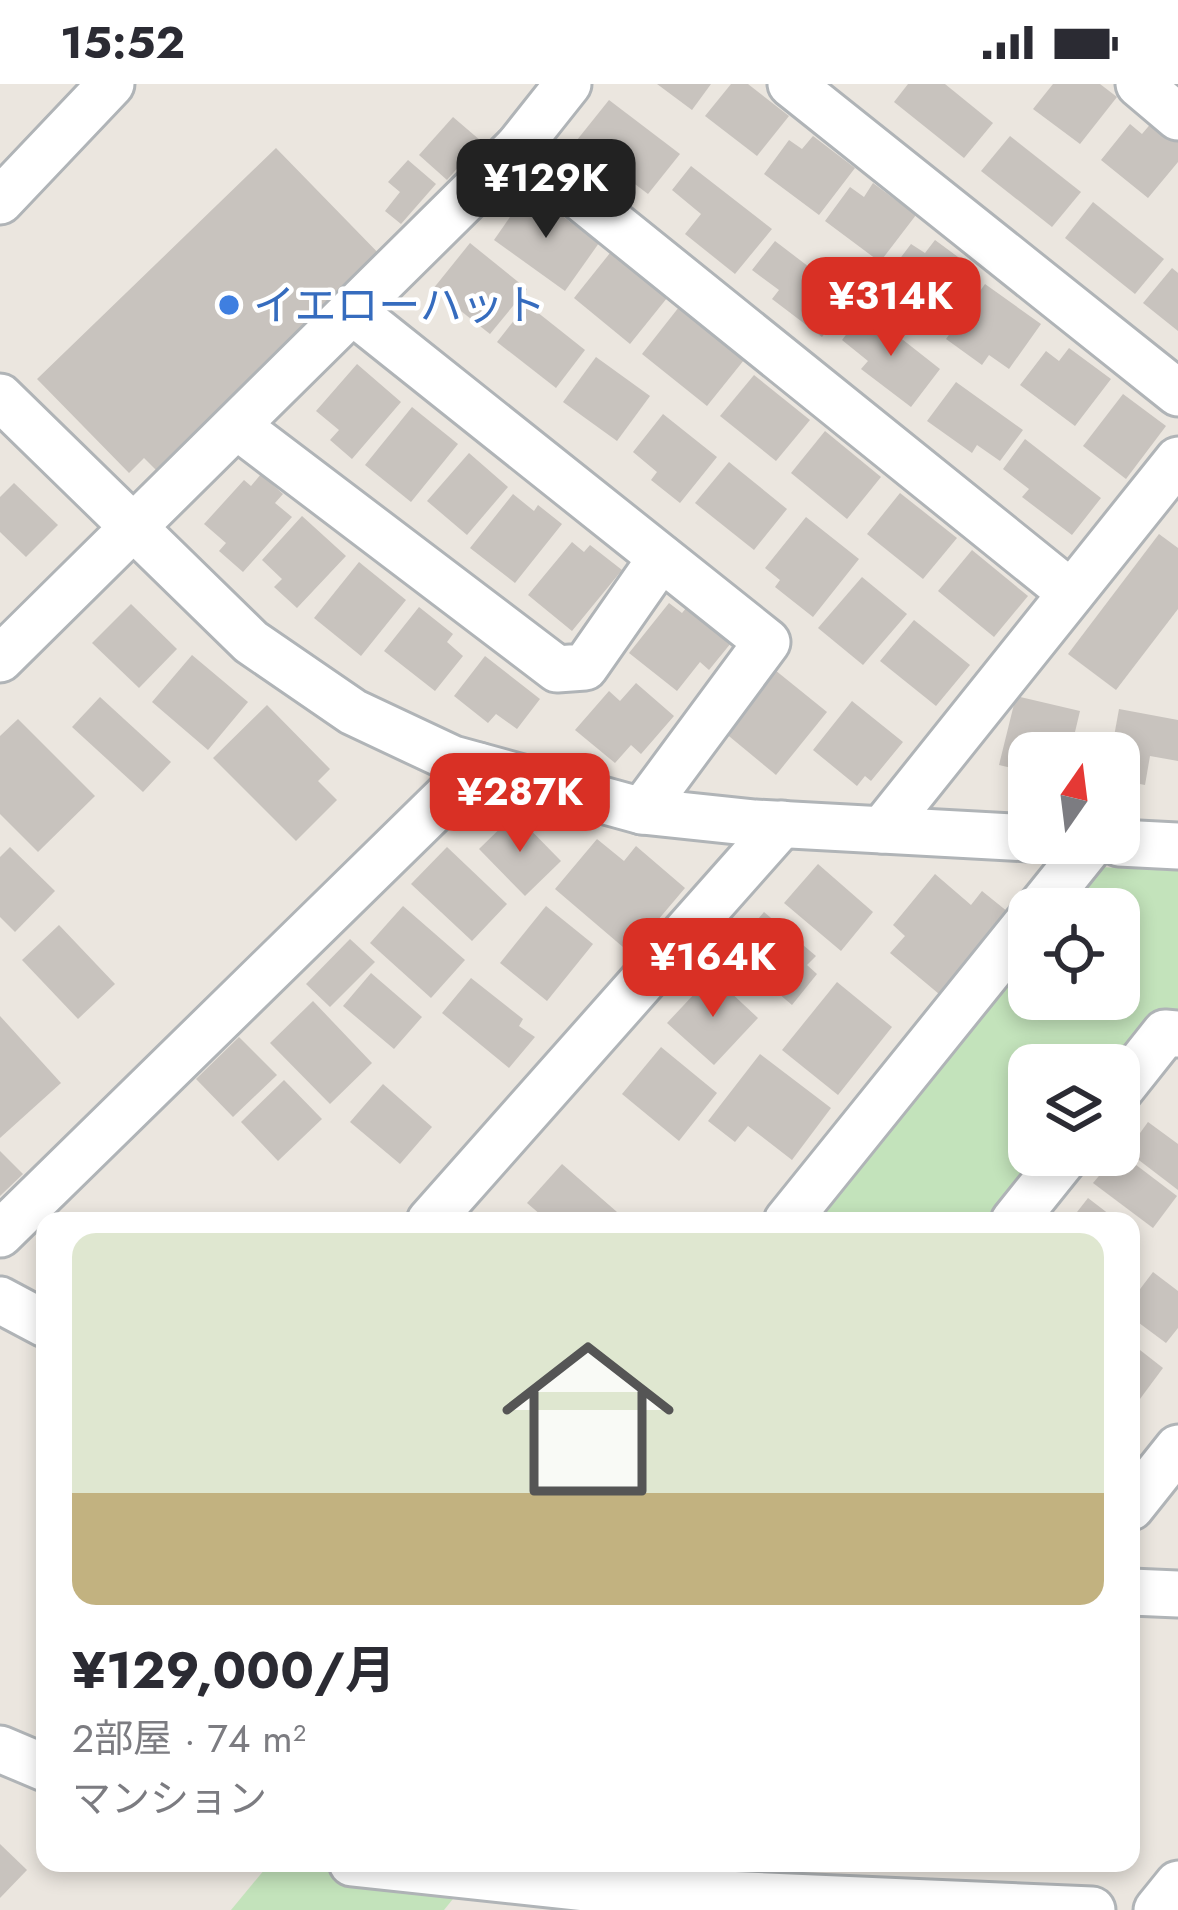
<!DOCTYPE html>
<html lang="ja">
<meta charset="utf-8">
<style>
:root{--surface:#fff;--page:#f7f7f7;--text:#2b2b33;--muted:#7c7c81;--accent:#d93025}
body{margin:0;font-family:Jost,"Noto Sans JP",sans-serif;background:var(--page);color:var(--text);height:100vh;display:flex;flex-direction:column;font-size:45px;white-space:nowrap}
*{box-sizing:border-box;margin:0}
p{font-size:39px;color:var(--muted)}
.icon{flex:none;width:66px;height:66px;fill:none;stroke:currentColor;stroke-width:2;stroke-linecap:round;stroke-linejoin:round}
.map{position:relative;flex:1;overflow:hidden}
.details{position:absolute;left:36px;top:1128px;width:1104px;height:660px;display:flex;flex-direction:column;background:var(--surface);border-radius:24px;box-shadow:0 6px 18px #0003}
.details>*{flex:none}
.needle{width:78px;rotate:14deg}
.controls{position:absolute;left:1008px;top:648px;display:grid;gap:24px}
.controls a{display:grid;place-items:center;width:132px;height:132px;border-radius:24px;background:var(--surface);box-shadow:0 6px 18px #0003;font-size:60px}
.price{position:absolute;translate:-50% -102px;padding:0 27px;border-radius:24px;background:var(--accent);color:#fff;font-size:39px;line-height:78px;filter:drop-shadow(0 3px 6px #0008)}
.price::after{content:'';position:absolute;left:50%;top:72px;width:36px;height:27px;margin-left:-18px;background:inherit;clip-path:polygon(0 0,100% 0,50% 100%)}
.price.current{background:#222;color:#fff}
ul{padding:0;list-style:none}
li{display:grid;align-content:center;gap:24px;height:636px;padding:0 36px}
li span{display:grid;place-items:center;height:372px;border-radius:24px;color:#555}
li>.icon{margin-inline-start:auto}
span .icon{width:216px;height:216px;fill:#fffc;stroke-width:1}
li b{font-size:51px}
.status{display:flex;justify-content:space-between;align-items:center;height:84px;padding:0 60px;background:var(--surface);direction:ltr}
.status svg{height:33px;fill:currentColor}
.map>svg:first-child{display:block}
.green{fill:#c3e3bb}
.building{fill:#c8c3be}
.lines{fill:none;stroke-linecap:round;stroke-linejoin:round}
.minor-casing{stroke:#b0b4b7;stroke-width:51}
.minor{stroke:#fff;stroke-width:45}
.shop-dot{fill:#3f7fe0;stroke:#fff;stroke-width:4.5}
.labels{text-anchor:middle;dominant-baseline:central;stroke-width:9;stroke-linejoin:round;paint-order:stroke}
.shop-label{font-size:42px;fill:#366cbe;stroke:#fff;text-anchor:start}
</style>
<div class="status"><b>15:52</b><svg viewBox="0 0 49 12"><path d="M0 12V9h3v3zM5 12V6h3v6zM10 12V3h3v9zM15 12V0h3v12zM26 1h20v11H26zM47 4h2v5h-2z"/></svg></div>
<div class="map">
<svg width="1178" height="1826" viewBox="0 0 1178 1826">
<rect width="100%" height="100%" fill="#ebe6df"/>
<g class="green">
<polygon points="1100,783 1178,787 1178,950 1119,981 1029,981 1029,1071 1065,1071 1010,1137 805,1137 1029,869 1029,915 1119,915 1119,825 1065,825"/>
<polygon points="270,1779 482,1779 444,1826 231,1826"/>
</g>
<g class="building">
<polygon points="657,0 711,0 692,26"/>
<polygon points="731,0 748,0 789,32 757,72 705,32"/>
<polygon points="908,0 945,0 993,39 964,74 894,18"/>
<polygon points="1053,0 1100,0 1117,13 1080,60 1033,25"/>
<polygon points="609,16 680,70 648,110 577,56"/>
<polygon points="453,33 481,57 447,96 419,71"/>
<polygon points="1153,37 1178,57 1178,78 1148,114 1101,76 1130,40 1142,50"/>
<polygon points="813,52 855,84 819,131 764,90 789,56 802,65"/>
<polygon points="1010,52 1081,108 1052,143 981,87"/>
<polygon points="276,64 388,179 165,395 144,374 129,389 37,295"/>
<polygon points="408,76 436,100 401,140 385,127 400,108 388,98"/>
<polygon points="691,82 772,145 735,190 685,150 701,130 672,106"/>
<polygon points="873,99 916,131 880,178 825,137 850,103 864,113"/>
<polygon points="528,107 599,159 565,207 494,156"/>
<polygon points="1093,118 1164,175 1135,210 1065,154"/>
<polygon points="935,156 977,187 941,235 886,193 911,160 925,169"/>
<polygon points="775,157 851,215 822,253 772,215 779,206 752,186"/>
<polygon points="470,159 527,205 490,250 433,205"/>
<polygon points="610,169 667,214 630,260 574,214"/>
<polygon points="1172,184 1178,189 1178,247 1143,219"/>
<polygon points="985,200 1041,240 1009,285 989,271 982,281 946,255"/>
<polygon points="527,220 585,266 556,304 497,258"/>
<polygon points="679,223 744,276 707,322 642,270"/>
<polygon points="865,226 940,285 911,323 861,285 868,277 842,256"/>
<polygon points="1069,264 1111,295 1075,342 1020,301 1046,267 1059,277"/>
<polygon points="596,273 650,312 617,357 563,318"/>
<polygon points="357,280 401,318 352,375 330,356 339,346 316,327"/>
<polygon points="754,291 810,336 776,377 720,332"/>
<polygon points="956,298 1023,346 1000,377 977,361 972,369 927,337"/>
<polygon points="1123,310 1166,342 1126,395 1083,362"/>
<polygon points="412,323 458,360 411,418 365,381"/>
<polygon points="663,330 717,373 680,419 651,396 657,388 633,368"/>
<polygon points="825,347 881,393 847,435 791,389"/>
<polygon points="1025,355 1101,414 1072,451 1022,413 1029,405 1003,385"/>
<polygon points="469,369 508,403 467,451 427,417"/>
<polygon points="729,378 787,425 754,466 695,419"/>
<polygon points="261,390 283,410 275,419 292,433 243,488 219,467 226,459 204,440 244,396 251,402"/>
<polygon points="14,399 58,441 26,473 0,448 0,413"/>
<polygon points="900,409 957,454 923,495 867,450"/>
<polygon points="513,410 534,427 538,421 562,440 515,499 470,464"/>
<polygon points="302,432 346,472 297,524 274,503 282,495 262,476"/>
<polygon points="806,433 859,475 813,533 775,503 780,496 765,484"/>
<polygon points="1159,450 1178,464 1178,525 1116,606 1068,570"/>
<polygon points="572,458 584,468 590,461 622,486 572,547 528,511"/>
<polygon points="972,466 1028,512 994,553 938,507"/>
<polygon points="359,478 406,516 361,572 314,534"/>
<polygon points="862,493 907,530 863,581 818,544"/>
<polygon points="669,519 682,529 687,523 731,559 709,586 700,578 677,607 629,569"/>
<polygon points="131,520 177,565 139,604 92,559"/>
<polygon points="419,523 453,550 447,558 463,572 435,607 384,567"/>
<polygon points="914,536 970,581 936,622 880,577"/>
<polygon points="192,571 248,618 208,666 152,618"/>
<polygon points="485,572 540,615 517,645 496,630 488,639 454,612"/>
<polygon points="775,586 827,628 776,691 724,648"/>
<polygon points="636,599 674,632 641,670 631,661 615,679 575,646 609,607 620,617"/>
<polygon points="1016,612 1080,627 1070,669 1029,669 1029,688 999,681"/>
<polygon points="100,613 171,678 143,708 72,643"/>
<polygon points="852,617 903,658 871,697 865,692 857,702 813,666"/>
<polygon points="267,621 330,685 318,697 337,716 296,757 213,674"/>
<polygon points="1119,625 1178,636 1178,677 1150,672 1145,701 1119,696 1119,669 1111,669"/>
<polygon points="18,635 95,712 38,768 0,730 0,652"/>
<polygon points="515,730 561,777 525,812 479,765"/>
<polygon points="597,755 624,777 636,762 685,804 630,869 555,805"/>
<polygon points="10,763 55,807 15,848 0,833 0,773"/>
<polygon points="447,763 507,820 472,857 411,800"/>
<polygon points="818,780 873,828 841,867 784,819"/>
<polygon points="935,790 971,821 982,807 1008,828 939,910 890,869 905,852 893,841"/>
<polygon points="403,822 465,876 431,914 370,859"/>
<polygon points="546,822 593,860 547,917 500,879"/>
<polygon points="764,828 816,872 807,881 817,890 792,921 738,875 749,862 741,855"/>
<polygon points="59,841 115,900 78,935 22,876"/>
<polygon points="350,855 375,878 330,923 306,900"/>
<polygon points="371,889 422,933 394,965 343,922"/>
<polygon points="712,891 758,934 714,981 667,939"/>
<polygon points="471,894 523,935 519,942 535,953 509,984 442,929"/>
<polygon points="837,898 892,943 838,1011 782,966"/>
<polygon points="313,917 372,979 330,1020 270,959"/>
<polygon points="0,932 61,999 0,1054"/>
<polygon points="239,953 277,991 233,1033 196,995"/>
<polygon points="661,963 717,1009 679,1057 622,1010"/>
<polygon points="760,970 831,1024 792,1076 748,1042 735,1058 708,1037"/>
<polygon points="284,996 322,1035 278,1077 241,1038"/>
<polygon points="383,1000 432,1043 400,1080 350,1038"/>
<polygon points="1148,1038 1178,1060 1178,1106 1127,1067"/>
<polygon points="0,1067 23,1090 0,1112"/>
<polygon points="1119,1068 1177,1112 1153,1144 1093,1099"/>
<polygon points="562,1080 617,1128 610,1137 548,1137 527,1119"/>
<polygon points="1088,1114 1118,1137 1070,1137"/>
<polygon points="1153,1188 1178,1207 1178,1244 1166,1259 1131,1233 1131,1217"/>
<polygon points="1131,1259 1163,1284 1131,1327"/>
<polygon points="0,1760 27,1786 0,1814"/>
</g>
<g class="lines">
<g class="minor-casing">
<g id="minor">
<polyline points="791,0 1178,309"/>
<polyline points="1139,0 1178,33"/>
<polyline points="518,63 1071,509"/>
<polyline points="0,117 111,0"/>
<polyline points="352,227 767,558 642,727"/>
<polyline points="0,313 251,558 353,628 453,675 642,727 755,739 1029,754"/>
<polyline points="237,342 557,585 585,583 661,474"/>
<polyline points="0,575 518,63 568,0"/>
<polyline points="882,746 1178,376"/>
<polyline points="1119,759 1178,762"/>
<polyline points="1039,825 1092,759"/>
<polyline points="1119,1007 1165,949 1178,950"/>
<polyline points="430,1137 782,740"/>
<polyline points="787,1137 1029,837"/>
<polyline points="1014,1137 1067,1071"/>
<polyline points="0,1150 478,682"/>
<polyline points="0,1216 45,1240"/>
<polyline points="1131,1423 1178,1364"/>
<polyline points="1131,1508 1178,1510"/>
<polyline points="0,1665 45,1684"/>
<polyline points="352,1779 586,1804 1092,1826"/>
<polyline points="1157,1826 1178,1800"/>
</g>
</g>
<use href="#minor" class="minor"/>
</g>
<circle class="shop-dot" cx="229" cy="221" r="12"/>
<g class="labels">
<g class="shop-label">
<text x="253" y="221">イエローハット</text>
</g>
</g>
</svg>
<div class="controls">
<a><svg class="needle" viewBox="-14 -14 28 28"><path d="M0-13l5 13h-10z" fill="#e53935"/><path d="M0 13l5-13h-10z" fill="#7c7c81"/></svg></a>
<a><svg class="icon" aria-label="locate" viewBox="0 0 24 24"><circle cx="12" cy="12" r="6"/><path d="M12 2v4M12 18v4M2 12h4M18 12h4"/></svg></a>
<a><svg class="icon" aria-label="layers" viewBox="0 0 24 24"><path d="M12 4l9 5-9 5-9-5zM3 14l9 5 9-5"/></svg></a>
</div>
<b class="price current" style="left:546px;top:157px">¥129K</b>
<b class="price" style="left:891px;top:275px">¥314K</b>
<b class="price" style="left:520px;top:771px">¥287K</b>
<b class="price" style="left:713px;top:936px">¥164K</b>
<section class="details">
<ul>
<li><span style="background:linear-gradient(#dfe7d0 70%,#c2b280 0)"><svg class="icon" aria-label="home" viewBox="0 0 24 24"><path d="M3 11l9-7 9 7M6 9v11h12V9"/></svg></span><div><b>¥129,000/月</b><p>2部屋 · 74 m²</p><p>マンション</p></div></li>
</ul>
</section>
</div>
